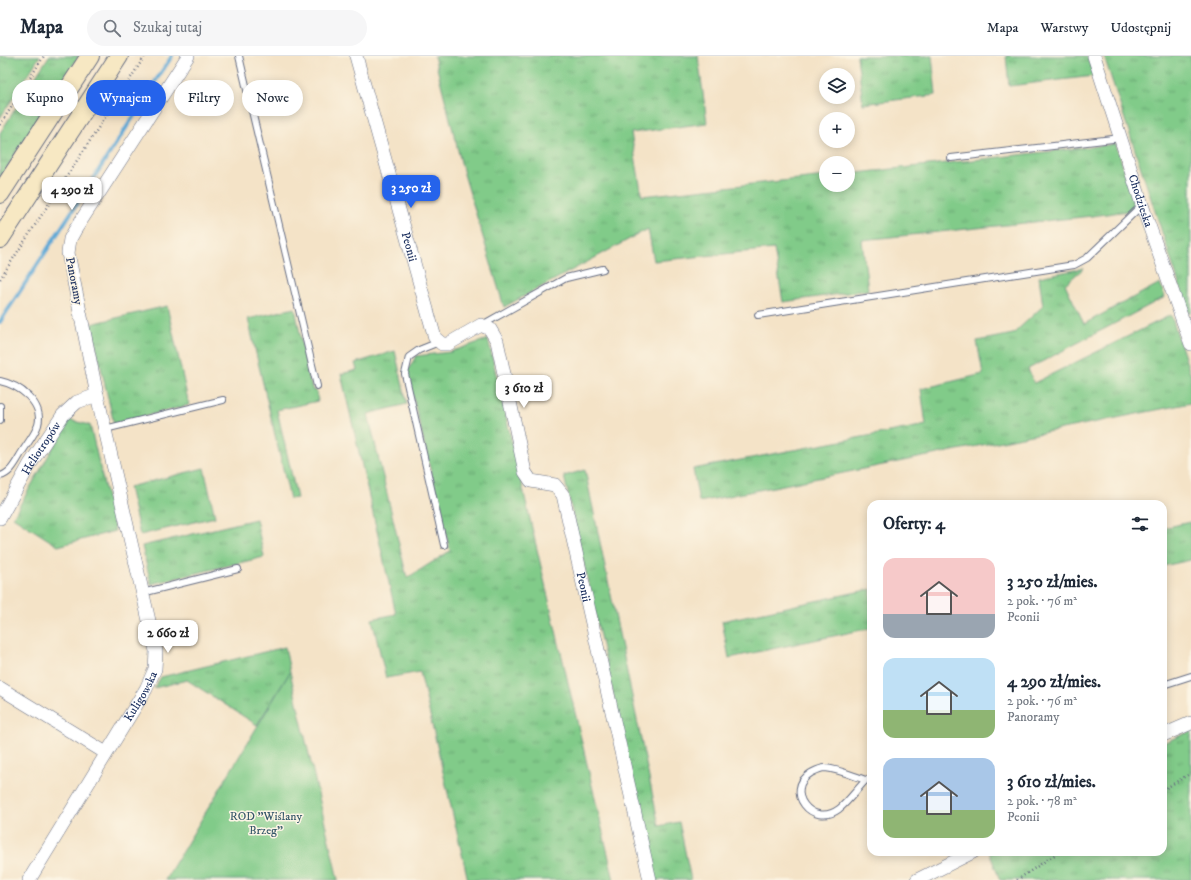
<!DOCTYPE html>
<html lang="pl">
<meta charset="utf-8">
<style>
:root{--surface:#fff;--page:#f6f6f7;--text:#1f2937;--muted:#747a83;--line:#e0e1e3;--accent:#2563eb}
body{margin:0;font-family:"IM FELL DW Pica",serif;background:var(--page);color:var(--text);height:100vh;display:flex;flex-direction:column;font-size:15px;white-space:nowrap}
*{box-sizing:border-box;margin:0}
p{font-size:13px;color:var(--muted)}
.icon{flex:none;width:22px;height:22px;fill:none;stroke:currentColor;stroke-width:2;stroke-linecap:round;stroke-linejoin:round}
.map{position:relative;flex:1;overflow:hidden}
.panel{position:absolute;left:867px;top:444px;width:300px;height:356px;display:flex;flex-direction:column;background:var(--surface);border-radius:12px;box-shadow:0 2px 10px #0003}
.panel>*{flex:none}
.guide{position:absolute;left:12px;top:24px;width:380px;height:36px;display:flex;gap:8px}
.fabs{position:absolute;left:819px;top:12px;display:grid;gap:8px}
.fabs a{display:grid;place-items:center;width:36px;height:36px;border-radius:50%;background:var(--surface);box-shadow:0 2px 10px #0003;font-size:20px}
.price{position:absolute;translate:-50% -34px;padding:0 9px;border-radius:8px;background:#fff;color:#222;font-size:13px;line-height:26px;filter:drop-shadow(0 1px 2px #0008)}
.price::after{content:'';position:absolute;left:50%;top:24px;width:12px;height:9px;margin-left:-6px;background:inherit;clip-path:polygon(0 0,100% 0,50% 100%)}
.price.current{background:var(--accent);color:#fff}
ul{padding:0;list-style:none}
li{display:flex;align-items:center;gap:12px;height:100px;padding:0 16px}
li span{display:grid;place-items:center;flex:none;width:112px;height:80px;border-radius:12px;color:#555}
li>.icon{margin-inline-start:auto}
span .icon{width:48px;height:48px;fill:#fffc;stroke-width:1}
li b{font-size:17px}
h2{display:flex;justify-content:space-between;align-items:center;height:48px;padding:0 16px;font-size:17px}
.pill{padding:0 14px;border-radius:18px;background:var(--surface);box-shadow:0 2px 10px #0003;font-size:14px;line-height:36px}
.pill.current{background:var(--accent);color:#fff}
header{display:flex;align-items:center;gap:24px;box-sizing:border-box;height:56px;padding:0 20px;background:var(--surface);border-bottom:1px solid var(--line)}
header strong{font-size:19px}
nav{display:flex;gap:22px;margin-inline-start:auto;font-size:14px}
.search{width:280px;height:36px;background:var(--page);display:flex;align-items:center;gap:10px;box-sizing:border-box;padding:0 14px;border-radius:22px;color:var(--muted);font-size:15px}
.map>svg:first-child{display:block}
.grass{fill:url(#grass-tufts);stroke:#4e7d74}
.garden{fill:#81cb89;stroke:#4e7d74}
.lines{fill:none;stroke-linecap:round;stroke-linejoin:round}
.stream{stroke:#5ea9d6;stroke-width:4}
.service-casing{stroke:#676e83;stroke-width:8}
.minor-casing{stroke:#676e83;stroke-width:14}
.secondary-casing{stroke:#676e83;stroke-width:20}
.path{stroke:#676e83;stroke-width:2.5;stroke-dasharray:1 3;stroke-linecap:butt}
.service{stroke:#fff;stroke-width:6}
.minor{stroke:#fff;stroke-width:13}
.secondary{stroke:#f7e8c3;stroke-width:18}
.labels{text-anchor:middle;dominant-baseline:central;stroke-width:3;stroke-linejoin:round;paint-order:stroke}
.street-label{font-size:12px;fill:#1b2f5e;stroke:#fcf5e5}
.park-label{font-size:12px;fill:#345669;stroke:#fcf5e5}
</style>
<header>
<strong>Mapa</strong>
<div class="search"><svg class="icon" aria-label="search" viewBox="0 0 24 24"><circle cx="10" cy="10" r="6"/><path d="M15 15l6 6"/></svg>Szukaj tutaj</div>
<nav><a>Mapa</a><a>Warstwy</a><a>Udostępnij</a></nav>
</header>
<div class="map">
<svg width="1191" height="824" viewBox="0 0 1191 824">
<defs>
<pattern id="grass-tufts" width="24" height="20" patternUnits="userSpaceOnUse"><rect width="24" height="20" fill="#81cb89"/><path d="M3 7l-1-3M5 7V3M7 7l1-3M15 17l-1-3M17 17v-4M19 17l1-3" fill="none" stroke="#69a573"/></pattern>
</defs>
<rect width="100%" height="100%" fill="#fcf5e5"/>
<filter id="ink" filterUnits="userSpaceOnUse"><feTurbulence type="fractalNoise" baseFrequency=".025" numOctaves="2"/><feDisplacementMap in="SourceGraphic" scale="8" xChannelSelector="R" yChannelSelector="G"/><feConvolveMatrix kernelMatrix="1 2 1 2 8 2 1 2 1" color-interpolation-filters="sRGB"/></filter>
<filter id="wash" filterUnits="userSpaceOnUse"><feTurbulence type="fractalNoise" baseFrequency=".012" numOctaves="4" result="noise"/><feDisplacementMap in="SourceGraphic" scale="16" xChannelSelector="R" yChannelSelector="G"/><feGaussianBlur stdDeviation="0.9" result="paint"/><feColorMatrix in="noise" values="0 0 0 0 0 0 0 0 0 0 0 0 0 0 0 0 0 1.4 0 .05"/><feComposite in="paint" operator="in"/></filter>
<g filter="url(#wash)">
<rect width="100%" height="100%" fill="#f4e3c7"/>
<g class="grass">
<polygon points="0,0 40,0 0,62"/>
<polygon points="49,0 79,0 0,122 0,77"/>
<polygon points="434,0 698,0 707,67 631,77 642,140 826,120 826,129 848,129 848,118 1116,88 1135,149 1128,155 1092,160 862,184 868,234 783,246 774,193 654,205 648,173 504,251 464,118"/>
<polygon points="857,0 932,0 936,39 863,48"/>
<polygon points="1006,0 1087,0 1094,20 1009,30"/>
<polygon points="1104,0 1191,0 1191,257 1189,258"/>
<polygon points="1084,212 1065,228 1084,268 1160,227 1165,241 1028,313 1034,327 1171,259 1191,320 1191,347 699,446 693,413 926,369 921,333 983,318 977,285 1013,278 1043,250 1039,221"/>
<polygon points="167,250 189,349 114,368 91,268"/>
<polygon points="295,252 308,319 313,335 316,334 318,345 277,354 297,442 290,443 248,263"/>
<polygon points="488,283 614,824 468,824 420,616 386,622 372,563 396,558 341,318 357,314 355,307 395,295 407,348 368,358 407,522 450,495 407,316 416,300 450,296"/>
<polygon points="69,364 90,369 115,475 58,490 13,461"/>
<polygon points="204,412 215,461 140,479 129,431"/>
<polygon points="585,414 659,770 679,766 691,824 655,824 564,420"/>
<polygon points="256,463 264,501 151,528 142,490"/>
<polygon points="1191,466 1191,504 1163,510 1163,472"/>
<polygon points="871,533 871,572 729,602 722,565"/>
<polygon points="285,591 290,616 257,669 187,624 154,632 161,621"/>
<polygon points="1191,675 1191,824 1000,824 989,796 1163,796 1163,687"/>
</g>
<polygon class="garden" points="290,616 338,824 165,824"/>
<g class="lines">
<g class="stream">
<polyline points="149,35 172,0"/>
<polyline points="0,266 143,46"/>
</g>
</g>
</g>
<g filter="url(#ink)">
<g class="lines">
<g class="service-casing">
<g id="service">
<polyline points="239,0 317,330"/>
<polyline points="951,102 1121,82"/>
<polyline points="758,259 1074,209 1087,202 1142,149"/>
<polyline points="482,269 566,222 603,213"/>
<polyline points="439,286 419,294 409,301 405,318 444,489"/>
<path d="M 0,325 C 19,329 44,347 38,369 C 35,378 27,388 22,396 C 17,404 11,418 0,420"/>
<polyline points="0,350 0,364"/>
<polyline points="105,373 223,344"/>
<polyline points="142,537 238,513"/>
<polyline points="1163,629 1191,620"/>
<path d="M 866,724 C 853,720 838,713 825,712 C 820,712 815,715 811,717 C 783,734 812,773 839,753 C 849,745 857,733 866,724 L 871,722"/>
</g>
</g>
<g class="minor-casing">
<g id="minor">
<path id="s1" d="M 356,0 L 435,282 L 442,288 L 448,288 L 481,269 L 490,273 L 497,285 L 525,416 L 531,425 L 555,429 L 563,439 L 650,824"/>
<path id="s2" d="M 1094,0 L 1145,158 L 1191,288"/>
<path id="s3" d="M 0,462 L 30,408 L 63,359 L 77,346 L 97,339"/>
<polyline points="0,632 106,697"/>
<polyline points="1163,679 1191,667"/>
<path id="s4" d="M 29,824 L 146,633 L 155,613 L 156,595 L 97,339 L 68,197 L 70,183 L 75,174 L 188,0"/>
<polyline points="917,824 973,796"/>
</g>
</g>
<g class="secondary-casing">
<g id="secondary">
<polyline points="0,138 90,0"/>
<polyline points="0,183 119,0"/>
</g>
</g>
<g class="path">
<polyline points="125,30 147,42"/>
<polyline points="0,69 44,0"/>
<polyline points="0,223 145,0"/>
<polyline points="1163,734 1191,717"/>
<polyline points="1017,824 1059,796"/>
</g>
<use href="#service" class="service"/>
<use href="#minor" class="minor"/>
<use href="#secondary" class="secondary"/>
</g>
</g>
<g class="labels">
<g class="street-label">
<text stroke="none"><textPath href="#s2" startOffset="152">Chodzieska</textPath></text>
<text stroke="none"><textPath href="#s1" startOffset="198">Peonii</textPath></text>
<text transform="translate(74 225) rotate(79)">Panoramy</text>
<text stroke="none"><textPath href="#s3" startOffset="81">Heliotropów</textPath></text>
<text stroke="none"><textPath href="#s1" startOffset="646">Peonii</textPath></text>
<text stroke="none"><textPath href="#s4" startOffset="215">Kuligowska</textPath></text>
</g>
<g class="park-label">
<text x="266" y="760">ROD "Wiślany<tspan x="266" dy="14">Brzeg"</tspan></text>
</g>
</g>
</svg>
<div class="fabs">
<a><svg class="icon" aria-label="layers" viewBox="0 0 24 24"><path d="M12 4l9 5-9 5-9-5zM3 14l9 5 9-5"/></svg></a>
<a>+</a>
<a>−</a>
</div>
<b class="price current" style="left:411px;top:153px">3 250 zł</b>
<b class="price" style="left:72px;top:155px">4 290 zł</b>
<b class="price" style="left:524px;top:353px">3 610 zł</b>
<b class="price" style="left:168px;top:598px">2 660 zł</b>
<div class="guide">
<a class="pill">Kupno</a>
<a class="pill current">Wynajem</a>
<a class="pill">Filtry</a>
<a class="pill">Nowe</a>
</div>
<section class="panel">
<h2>Oferty: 4<svg class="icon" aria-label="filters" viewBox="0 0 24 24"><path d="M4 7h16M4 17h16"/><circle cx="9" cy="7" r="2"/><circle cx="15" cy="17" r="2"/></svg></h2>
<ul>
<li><span style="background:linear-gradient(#f6c9c9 70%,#9aa5b1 0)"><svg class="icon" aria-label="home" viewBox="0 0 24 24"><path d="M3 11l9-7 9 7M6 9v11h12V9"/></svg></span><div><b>3 250 zł/mies.</b><p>2 pok. · 76 m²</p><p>Peonii</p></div></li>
<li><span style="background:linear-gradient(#bfe0f5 65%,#8fb573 0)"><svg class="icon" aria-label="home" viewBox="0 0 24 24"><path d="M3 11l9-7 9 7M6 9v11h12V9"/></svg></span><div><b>4 290 zł/mies.</b><p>2 pok. · 76 m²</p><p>Panoramy</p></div></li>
<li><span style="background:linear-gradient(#a9c7e8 65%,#8fb573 0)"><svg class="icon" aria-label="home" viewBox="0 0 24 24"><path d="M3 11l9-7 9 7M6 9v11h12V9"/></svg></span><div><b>3 610 zł/mies.</b><p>2 pok. · 78 m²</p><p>Peonii</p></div></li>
</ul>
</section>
</div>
